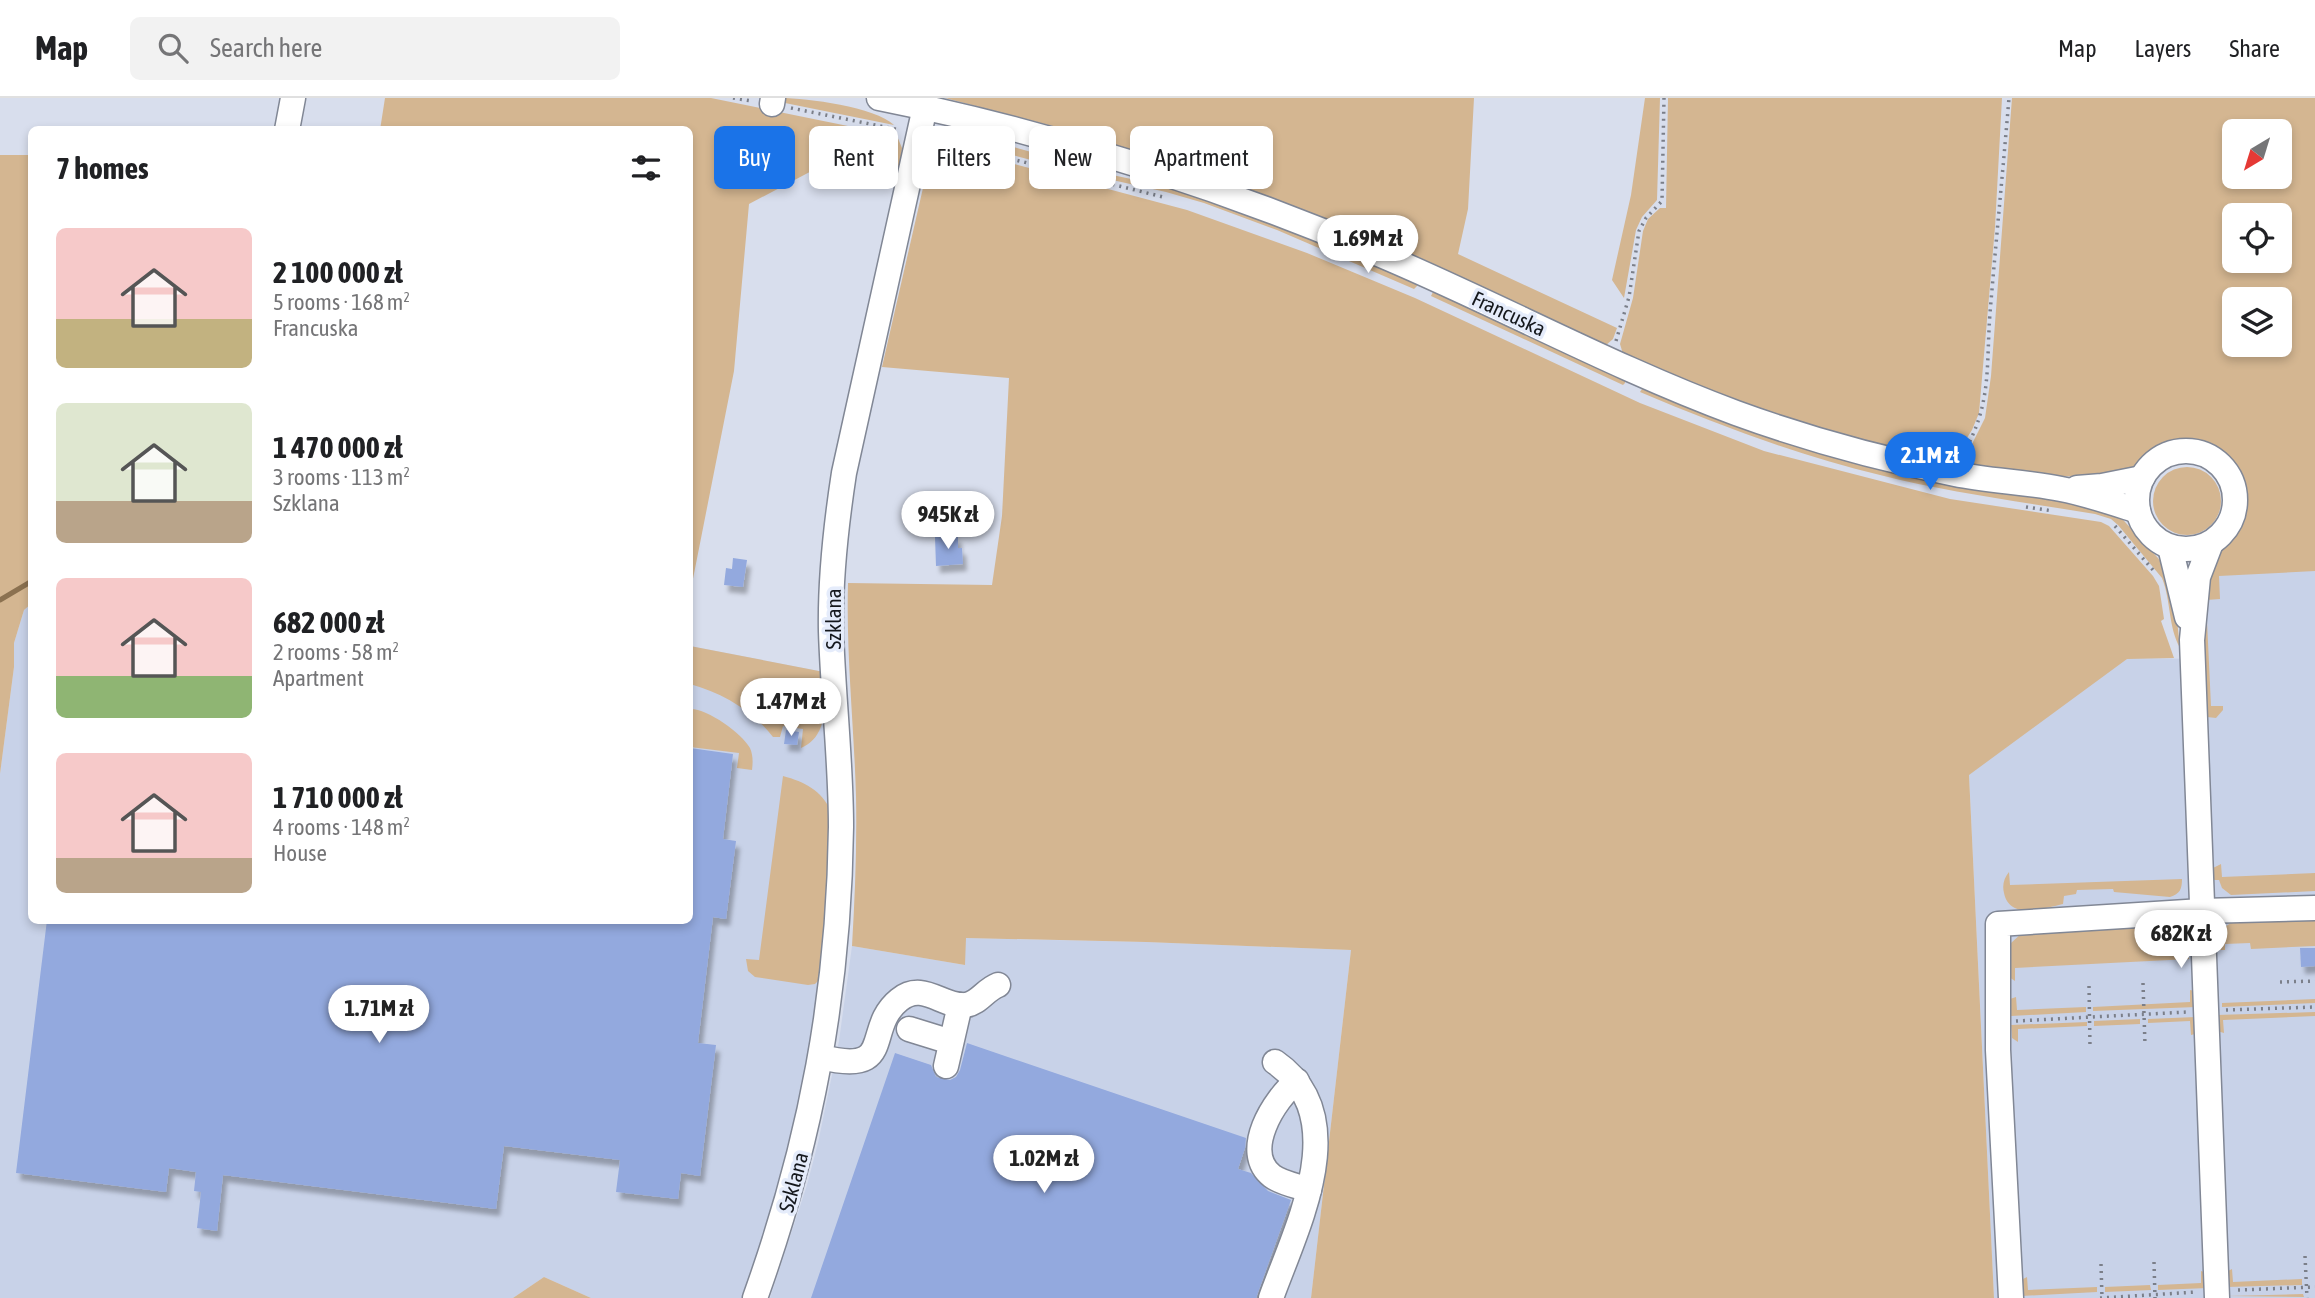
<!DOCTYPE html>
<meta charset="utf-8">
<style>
:root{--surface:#fff;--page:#f2f2f2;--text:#202124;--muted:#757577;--line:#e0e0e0;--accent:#1a73e8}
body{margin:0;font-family:"Asap Condensed",sans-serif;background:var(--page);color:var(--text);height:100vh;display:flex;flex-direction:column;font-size:26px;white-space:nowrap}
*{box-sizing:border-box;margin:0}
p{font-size:23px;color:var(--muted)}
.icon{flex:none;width:38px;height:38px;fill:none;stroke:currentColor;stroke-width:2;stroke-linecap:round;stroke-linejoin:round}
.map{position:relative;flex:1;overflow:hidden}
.side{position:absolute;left:28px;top:28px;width:665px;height:798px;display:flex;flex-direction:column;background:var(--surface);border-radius:10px;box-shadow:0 4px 10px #0003}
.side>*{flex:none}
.hud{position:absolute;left:714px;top:28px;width:665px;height:63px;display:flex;gap:14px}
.needle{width:46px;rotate:218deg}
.tools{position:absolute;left:2222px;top:21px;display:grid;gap:14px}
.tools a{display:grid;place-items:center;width:70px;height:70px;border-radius:10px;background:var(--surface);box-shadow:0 4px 10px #0003;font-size:35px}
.price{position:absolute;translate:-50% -60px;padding:0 16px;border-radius:24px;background:#fff;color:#222;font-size:23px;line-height:46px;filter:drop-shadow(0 2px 4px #0008)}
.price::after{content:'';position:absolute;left:50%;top:42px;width:21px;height:16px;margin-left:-10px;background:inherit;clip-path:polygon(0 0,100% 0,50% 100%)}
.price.on{background:var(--accent);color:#fff}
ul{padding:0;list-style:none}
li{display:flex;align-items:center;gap:21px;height:175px;padding:0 28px}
li span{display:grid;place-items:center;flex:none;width:196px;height:140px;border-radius:10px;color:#555}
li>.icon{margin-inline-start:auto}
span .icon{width:84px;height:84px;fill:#fffc;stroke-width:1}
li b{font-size:30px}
h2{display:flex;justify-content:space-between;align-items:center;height:84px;padding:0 28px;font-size:30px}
.pill{padding:0 24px;border-radius:10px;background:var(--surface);box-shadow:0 4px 10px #0003;font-size:24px;line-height:63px}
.pill.on{background:var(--accent);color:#fff}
header{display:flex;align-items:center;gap:42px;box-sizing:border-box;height:98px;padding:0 35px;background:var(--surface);border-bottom:2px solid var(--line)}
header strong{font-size:33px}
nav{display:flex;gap:38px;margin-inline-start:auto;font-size:24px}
.search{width:490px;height:63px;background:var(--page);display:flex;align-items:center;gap:18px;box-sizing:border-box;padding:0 24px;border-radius:10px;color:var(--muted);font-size:26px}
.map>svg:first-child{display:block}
.built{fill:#c8d2e8}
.green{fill:#d4b691;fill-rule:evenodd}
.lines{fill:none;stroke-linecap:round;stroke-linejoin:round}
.stream{stroke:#8b7150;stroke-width:5}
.building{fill:#93a9de;filter:url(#shadow)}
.minor-casing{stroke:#818795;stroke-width:27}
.path{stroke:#7b7f89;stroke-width:3.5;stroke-dasharray:2 5;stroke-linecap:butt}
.minor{stroke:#fff;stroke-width:24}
.labels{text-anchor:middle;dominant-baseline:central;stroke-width:7;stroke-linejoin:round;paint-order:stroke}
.street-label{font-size:21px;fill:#14171c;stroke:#e5ecfb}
</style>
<header>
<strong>Map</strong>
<div class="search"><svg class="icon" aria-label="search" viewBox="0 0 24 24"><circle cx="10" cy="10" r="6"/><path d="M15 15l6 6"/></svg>Search here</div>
<nav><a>Map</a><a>Layers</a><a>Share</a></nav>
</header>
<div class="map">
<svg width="2315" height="1200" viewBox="0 0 2315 1200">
<defs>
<filter id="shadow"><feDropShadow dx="4" dy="7" stdDeviation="2" flood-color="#0004"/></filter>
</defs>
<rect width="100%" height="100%" fill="#d8deed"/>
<g class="built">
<polygon points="2315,442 2315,1200 1994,1200 1969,676 2127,560 2203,561 2205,475"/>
<polygon points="31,506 32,822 690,822 690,548 824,574 831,713 830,781 811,957 769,1128 743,1200 591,1200 544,1179 513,1200 0,1200 0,676 14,569 14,545 24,512"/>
<polygon points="965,840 1146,844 1351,852 1311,1200 770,1200 807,1087 818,1045 839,943 852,848 965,867"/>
</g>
<g class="green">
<polygon points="385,0 711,0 897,38 902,50 900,75 869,63 838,59 749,106 734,273 690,496 690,32 380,32"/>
<path d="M 781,0 C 807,0 875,9 894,27 L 780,4 Z"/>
<polygon points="945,0 1474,0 1468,111 1458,156 1617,230 1613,241 1605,248 1193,72 1064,31"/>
<polygon points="1645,0 1660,0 1657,102 1642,119 1636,132 1624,200 1612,182 1631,97"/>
<polygon points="1668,0 2002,0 1995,129 1979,315 1972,332 1953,362 1948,365 1872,349 1739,307 1623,256 1620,246 1633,200 1643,133 1648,121 1660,110 1666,110"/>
<path d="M 2012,0 L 2315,0 L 2315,473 L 2219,478 L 2220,501 L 2206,502 L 2211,608 L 2223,608 L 2223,612 L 2216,620 L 2207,619 L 2201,518 L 2212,461 L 2226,449 L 2242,429 L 2248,405 L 2243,380 L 2227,357 L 2204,344 L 2185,343 L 2166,345 L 2153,352 L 2132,371 L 2111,379 L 2047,378 L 1967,368 L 1967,356 L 1985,320 L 1991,278 ZM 2235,33 L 2280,33 L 2280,79 L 2235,79 ZM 2235,117 L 2280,117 L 2280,163 L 2235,163 ZM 2235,201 L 2280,201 L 2280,247 L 2235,247 Z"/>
<polygon points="956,33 1117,78 1169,89 1282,128 1418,185 1417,188 1414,191 1277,132 1204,105 1166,94 1072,73 938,37 943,34"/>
<path d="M 939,46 L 1187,112 L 1307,155 L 1415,200 L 1640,305 L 1764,353 L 1950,401 L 2101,424 L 2109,428 L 2153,478 L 2159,488 L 2164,521 L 2161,523 L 2174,560 L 2127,561 L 1969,677 L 1994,1200 L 1311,1200 L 1351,852 L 1146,844 L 966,840 L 965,867 L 852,848 C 855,798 857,748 856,698 C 854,627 846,556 848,485 L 992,487 L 1002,418 L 1009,280 L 882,269 L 931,55 L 933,48 Z"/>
<polygon points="0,57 32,57 31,506 24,512 14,545 14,569 0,676"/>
<polygon points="1434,192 1625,279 1625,285 1623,287 1431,198"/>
<path d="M 1644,288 L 2060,402 L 2115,413 L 2158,460 L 2166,471 L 2175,503 L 2180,550 C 2168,528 2171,502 2162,480 L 2118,427 L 2111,421 L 2095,416 C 2023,404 1951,395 1880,377 C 1797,357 1718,327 1640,294 Z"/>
<circle cx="2187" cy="403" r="34"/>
<path d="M 690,548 L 824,574 C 824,601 831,637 801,650 L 803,631 L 783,628 L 780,639 L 773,639 C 752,612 722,595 690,586 Z"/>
<path d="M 690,611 C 706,610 742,635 750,650 C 753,657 753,664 752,672 L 737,670 L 739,655 L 690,649 Z"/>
<path d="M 783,678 C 805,684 821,692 831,713 L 823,878 L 815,886 L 808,887 L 755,879 L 748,873 L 746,861 L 759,862 Z"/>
<polygon points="2221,766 2222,779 2315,775 2315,793 2231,797 2222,790 2219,782 2211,782 2211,771"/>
<path d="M 2009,774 L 2010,787 L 2182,781 C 2182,791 2180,796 2170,799 L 2114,794 L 2113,791 L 2077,792 L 2076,796 L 2064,798 L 2063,806 C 2045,810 2010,823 2004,795 C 2002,787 2004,780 2009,774 Z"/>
<polygon points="2315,821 2315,848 2251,851 2250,845 2225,846 2225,852 2213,852 2218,833 2231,825"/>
<polygon points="2159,828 2160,834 2172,834 2183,840 2189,861 2015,870 2015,883 2009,879 2011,845 2022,835"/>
<polygon points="2190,892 2194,893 2196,909 2093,913 2093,909 2190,904"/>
<polygon points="2016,899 2017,912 2086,909 2086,914 2011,918 2010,901"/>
<polygon points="2315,901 2315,905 2222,909 2222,905"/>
<polygon points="2315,914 2315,918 2223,922 2224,935 2217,933 2217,917"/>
<polygon points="2196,919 2195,936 2191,937 2190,923 2148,925 2148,921"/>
<polygon points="2140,921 2140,926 2094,928 2094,923"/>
<polygon points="2087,924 2087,928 2018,931 2018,944 2012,940 2011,927"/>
<polygon points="2232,1171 2233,1184 2302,1181 2302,1187 2227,1189 2226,1174"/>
<polygon points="2201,1173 2204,1174 2208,1190 2158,1192 2158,1187 2201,1185"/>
<polygon points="544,1179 591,1200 513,1200"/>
<polygon points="2027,1179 2028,1192 2097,1189 2097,1194 2022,1198 2021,1182"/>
<polygon points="2150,1187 2151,1192 2105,1194 2105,1189"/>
<polygon points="2303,1196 2304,1199 2227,1198"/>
</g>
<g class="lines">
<polyline class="stream" points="0,502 32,483"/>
</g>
<g class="building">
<polygon points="958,438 958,450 962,450 963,466 936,468 935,439"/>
<polygon points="733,460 747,462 743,489 724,487 726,470 732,471"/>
<polygon points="786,632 799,634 797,647 784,646"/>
<polygon points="690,650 733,656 723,741 736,743 726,821 713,819 698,945 716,947 700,1078 681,1075 678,1101 616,1094 620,1062 504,1048 496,1111 223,1077 217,1133 197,1130 201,1094 194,1093 196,1074 169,1070 166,1094 16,1075 47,822 690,822"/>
<polygon points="2300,850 2315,850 2315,868 2301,869"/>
<polygon points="967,945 1246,1040 1245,1050 1238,1071 1251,1075 1268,1093 1291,1102 1256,1200 811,1200 895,955 931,967 936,979 950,982 956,979 960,972"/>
</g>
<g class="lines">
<g class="minor-casing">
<g id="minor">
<path d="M 879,0 C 1054,35 1225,90 1388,160 C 1505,210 1617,271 1736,315 C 1807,341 1881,361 1955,376 C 1990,383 2026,384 2061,391 C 2087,396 2113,405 2138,413"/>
<polyline points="772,6 773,0"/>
<polyline points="287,32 293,0"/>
<circle cx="2186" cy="402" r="49"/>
<polyline points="2077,390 2102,388 2142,380"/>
<polyline points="2211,445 2198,479 2192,542 2217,1200"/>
<polyline points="2170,449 2187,519"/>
<polyline points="909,931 951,944"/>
<path d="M 821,959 C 897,978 863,931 899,902 C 923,882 943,910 966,907 C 979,905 985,892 998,887"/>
<polyline points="946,968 960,907"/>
<path d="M 1297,983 C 1274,1001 1241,1054 1272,1078 C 1281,1085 1298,1088 1309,1092"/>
<path d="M 755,1200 C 811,1044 839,895 841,729 C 841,663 833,598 831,533 C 830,480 836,427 844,375 L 925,9"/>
<path d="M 1271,1200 C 1296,1130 1355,1019 1275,964"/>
<polyline points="2011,1200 1998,952 1998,826 2202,813 2315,810"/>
</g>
</g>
<g class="path">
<polyline points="733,0 752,3"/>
<polyline points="791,10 900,32"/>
<polyline points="936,42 1163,99"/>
<polyline points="1616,243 1629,199 1639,133 1646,120 1662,103 1664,0"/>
<path d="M 1963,356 C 1992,306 1986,270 1990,215 C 1996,143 2003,72 2009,0"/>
<polyline points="2026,409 2053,413"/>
<polyline points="2115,428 2153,472"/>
<polyline points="2280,884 2315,883"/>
<polyline points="2143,885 2145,947"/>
<polyline points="2089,888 2090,949"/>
<polyline points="2226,912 2315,909"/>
<polyline points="2016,923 2187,914"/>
<polyline points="2305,1158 2307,1200"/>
<polyline points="2154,1164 2155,1200"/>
<polyline points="2101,1166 2102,1200"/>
<polyline points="2238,1192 2315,1189"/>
<polyline points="2100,1200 2196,1194"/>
</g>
<use href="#minor" class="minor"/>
</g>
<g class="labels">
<g class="street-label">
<text transform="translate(1509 215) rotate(25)">Francuska</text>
<text transform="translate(833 521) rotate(-90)">Szklana</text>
<text transform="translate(793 1084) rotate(-75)">Szklana</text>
</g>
</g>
</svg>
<div class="tools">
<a><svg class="needle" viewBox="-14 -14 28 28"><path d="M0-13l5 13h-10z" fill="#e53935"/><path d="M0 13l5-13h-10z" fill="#757577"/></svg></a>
<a><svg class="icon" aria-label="locate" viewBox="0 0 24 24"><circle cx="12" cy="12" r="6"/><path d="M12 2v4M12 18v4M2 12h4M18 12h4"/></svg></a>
<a><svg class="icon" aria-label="layers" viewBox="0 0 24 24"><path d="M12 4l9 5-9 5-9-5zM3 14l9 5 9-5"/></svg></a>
</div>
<b class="price" style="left:1368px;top:177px">1.69M zł</b>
<b class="price on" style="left:1930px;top:394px">2.1M zł</b>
<b class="price" style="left:948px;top:453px">945K zł</b>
<b class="price" style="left:791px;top:640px">1.47M zł</b>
<b class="price" style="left:2181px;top:872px">682K zł</b>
<b class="price" style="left:379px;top:947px">1.71M zł</b>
<b class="price" style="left:1044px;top:1097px">1.02M zł</b>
<div class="hud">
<a class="pill on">Buy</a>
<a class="pill">Rent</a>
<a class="pill">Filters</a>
<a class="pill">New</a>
<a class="pill">Apartment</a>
</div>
<section class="side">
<h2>7 homes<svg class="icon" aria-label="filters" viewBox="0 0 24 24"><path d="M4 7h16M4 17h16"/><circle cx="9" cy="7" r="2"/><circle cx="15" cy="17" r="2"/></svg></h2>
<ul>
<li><span style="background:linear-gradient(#f6c9c9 65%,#c2b280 0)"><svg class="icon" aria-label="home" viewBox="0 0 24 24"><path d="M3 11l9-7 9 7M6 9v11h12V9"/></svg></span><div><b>2 100 000 zł</b><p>5 rooms · 168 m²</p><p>Francuska</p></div></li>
<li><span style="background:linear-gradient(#dfe7d0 70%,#b9a48a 0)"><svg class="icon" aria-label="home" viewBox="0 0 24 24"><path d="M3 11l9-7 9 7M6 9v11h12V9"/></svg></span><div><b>1 470 000 zł</b><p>3 rooms · 113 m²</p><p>Szklana</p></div></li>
<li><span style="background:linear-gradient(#f6c9c9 70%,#8fb573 0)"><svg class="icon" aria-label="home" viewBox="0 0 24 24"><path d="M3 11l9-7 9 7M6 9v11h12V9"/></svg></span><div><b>682 000 zł</b><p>2 rooms · 58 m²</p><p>Apartment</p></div></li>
<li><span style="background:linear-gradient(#f6c9c9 75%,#b9a48a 0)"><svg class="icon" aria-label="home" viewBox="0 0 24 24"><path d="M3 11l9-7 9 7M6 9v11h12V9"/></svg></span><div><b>1 710 000 zł</b><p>4 rooms · 148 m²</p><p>House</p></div></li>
</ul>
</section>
</div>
